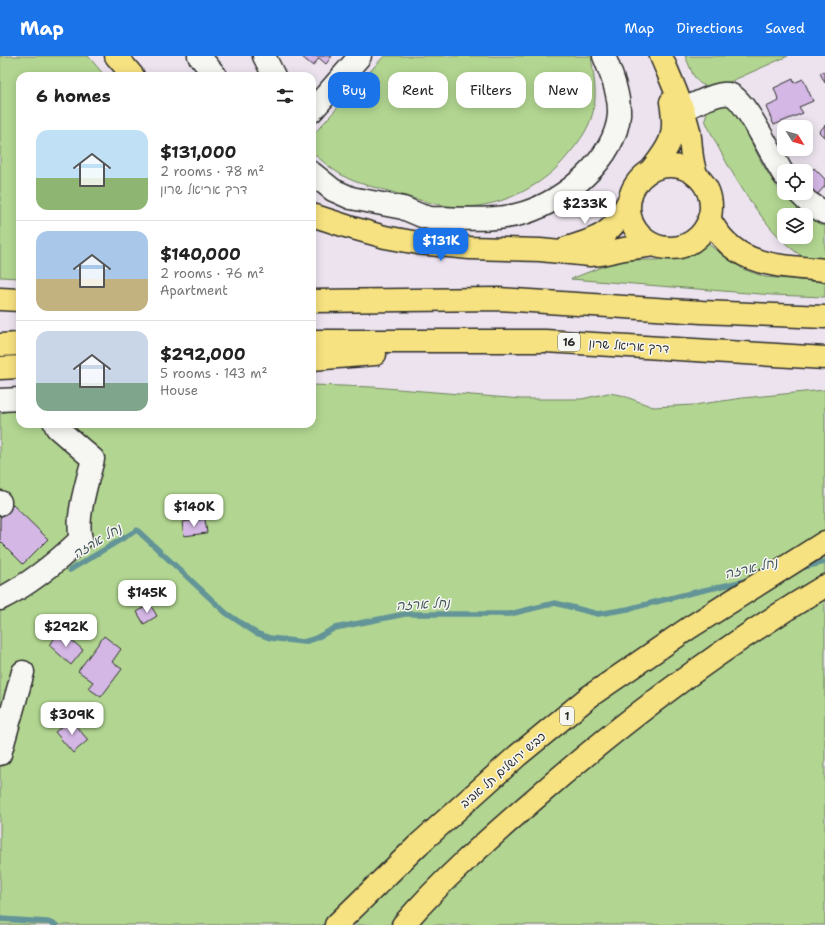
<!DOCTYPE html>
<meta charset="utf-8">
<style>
:root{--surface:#fff;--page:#f2f2f2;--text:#222;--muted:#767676;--line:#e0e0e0;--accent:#1a73e8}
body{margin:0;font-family:"Shantell Sans","Playpen Sans Hebrew",sans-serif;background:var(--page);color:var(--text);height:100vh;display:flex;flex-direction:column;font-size:15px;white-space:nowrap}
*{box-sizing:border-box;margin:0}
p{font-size:13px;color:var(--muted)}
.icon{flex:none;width:22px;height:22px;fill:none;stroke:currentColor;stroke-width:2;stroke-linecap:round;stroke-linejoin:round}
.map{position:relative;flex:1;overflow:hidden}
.side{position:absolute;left:16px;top:16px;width:300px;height:356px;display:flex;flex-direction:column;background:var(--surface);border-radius:12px;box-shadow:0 2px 10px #0003}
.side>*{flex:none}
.top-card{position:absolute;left:328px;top:16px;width:380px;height:36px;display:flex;gap:8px}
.needle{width:26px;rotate:127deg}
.buttons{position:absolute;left:777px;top:64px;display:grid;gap:8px}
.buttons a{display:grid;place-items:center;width:36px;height:36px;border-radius:8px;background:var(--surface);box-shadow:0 2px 10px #0003;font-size:20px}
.price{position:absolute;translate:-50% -34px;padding:0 9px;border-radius:8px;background:#fff;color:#222;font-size:13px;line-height:26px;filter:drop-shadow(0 1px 2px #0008)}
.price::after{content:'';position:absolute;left:50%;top:24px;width:12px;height:9px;margin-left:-6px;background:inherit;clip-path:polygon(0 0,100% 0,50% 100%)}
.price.current{background:var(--accent);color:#fff}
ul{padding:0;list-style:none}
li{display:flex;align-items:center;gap:12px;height:100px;padding:0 20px}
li+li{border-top:1px solid var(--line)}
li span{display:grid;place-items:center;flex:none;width:112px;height:80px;border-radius:12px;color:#555}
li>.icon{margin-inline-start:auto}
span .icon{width:48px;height:48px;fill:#fffc;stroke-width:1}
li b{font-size:17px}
h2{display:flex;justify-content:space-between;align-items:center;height:48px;padding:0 20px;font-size:17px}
.pill{padding:0 14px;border-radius:12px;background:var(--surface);box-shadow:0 2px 10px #0003;font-size:14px;line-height:36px}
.pill.current{background:var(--accent);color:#fff}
header{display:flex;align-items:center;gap:24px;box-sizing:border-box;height:56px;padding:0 20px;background:var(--accent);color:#fff}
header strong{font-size:19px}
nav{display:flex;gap:22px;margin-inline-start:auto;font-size:14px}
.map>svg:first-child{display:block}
.green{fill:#b2d691;stroke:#6e805e;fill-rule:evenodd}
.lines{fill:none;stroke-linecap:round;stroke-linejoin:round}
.stream{stroke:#639497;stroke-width:5.5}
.building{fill:#d4b7e5;stroke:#2b2b2b}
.minor-casing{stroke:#2b2b2b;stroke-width:25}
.major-casing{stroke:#2b2b2b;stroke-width:25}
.highway-casing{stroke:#2b2b2b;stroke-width:25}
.minor{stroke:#f6f6f2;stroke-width:22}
.major{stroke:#f7e281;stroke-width:22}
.highway{stroke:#f7e281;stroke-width:22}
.labels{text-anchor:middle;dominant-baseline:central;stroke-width:3;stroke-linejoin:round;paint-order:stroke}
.shield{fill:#f6f6f2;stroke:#686867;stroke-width:1}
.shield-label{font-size:11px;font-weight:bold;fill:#2b2b2b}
.street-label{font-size:12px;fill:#2b2b2b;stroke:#f6f6f2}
.water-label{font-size:13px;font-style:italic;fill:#425758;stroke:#f6f6f2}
</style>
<header>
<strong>Map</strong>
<nav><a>Map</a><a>Directions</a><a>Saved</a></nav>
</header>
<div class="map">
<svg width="825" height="869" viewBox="0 0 825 869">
<rect width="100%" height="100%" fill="#ece3ee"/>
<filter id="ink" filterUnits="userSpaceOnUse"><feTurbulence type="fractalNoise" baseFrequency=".025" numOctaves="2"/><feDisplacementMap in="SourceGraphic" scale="8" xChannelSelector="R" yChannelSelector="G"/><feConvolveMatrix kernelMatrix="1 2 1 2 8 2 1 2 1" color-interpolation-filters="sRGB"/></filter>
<g filter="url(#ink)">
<g class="green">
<polygon points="0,0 88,0 105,20 20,20 20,222 0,221"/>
<path d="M 384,0 L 591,0 C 593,16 597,35 594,51 C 591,70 580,85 568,99 C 545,129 502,151 463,151 C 443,152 412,142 392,136 C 378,132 362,129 349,123 C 335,116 323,106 312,96 L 312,80 Z"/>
<path d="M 685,0 L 788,0 L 718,31 C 694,32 694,19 685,0 Z"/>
<path d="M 726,48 L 733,52 L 737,57 C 754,90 769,131 800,154 C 808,159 817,163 825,167 L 825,209 C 821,208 817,207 813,206 C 769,188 724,106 705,64 L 708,51 ZM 784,159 L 806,159 L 806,181 L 784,181 Z"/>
<polygon points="708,188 743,213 765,221 825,226 825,241 773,239 571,223 619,204 660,204 683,203"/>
<polygon points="312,329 373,331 521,343 582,343 608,337 621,339 653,351 694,349 743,342 825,334 825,869 0,869 0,358 20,350 20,368 312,368"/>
</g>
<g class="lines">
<g class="stream">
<polyline points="800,512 825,506"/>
<polyline points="70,514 137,474 226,557 256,577 270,582 303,586 314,583 335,572 405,558 510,558 555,547 598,558 628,553 687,538 749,524"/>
<polyline points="0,863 48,866 56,869"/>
</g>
</g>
<g class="building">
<polygon points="301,0 332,0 326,8 319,2 313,10"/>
<polygon points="825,15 825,27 820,17"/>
<polygon points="793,23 794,27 803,23 813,45 799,51 803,57 774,69 766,51 779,45 774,32"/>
<polygon points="825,69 825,82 819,76"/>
<polygon points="814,112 825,123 825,130 816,140 806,130 806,121"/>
<polygon points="13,449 48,483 23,508 0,485 0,462"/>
<polygon points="205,463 207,477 184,480 182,466"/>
<polygon points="150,548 157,560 144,568 137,556"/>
<polygon points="61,575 83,594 71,609 49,589"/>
<polygon points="104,580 121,593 112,606 122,613 101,641 88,632 93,626 78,615"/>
<polygon points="70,663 88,684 73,697 55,676"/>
</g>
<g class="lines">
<g class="minor-casing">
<g id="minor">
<polyline points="199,0 216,20"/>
<polyline points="264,0 274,20"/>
<path d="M 682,54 C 694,49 716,36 729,38 C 745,41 773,103 784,119"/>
<polyline points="312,55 360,0"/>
<path d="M 312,117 L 333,134 L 351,142 L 403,152 L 422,160 L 430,162 C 461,162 495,166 524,157 C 565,144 615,103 619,59 C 620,39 611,17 604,0"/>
<polyline points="799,137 808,146 825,157"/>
<polyline points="0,344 20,343"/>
<polyline points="0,446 0,448"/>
<path d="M 0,543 C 30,528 57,506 81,483 C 75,463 88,423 93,403 L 57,372 L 55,368"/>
<polyline points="0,698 23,616"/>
</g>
</g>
<g class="major-casing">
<g id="major">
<polyline points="116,0 133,20"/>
<path d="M 661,0 C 671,24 683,49 689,75 C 692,91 690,105 697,120"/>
<circle cx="670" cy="151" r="41"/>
<path d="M 651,114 C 671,89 677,79 671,46"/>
<polyline points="312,159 349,171 385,181 418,187 470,192 540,194 590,199 601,198 624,193 654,189"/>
<path d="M 567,192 C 604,181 613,177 630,142"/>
</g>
</g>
<g class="highway-casing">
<g id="highway">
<path d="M 709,162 C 735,212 776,209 825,214"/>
<polyline points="0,243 20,244"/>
<polyline points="312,245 498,243 702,256 825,261"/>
<polyline points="312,285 545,285 825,302"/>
<polyline points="0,289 20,288"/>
<polyline points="312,303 375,298"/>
<polyline points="0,312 20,311"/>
<polyline points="336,869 418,789 517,700 590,640 689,572 825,486"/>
<path d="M 403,869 C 441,825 486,785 530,747 C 621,667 720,592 825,530"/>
</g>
</g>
<use href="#minor" class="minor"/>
<use href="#major" class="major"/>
<use href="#highway" class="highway"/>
</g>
</g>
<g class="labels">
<g class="shield">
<rect x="558" y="277" width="22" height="18" rx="3"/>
<rect x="560" y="651" width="14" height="18" rx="3"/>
</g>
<g class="shield-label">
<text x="569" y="286">16</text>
<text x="567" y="660">1</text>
</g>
<g class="street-label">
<text transform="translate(629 290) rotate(4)">דרך אריאל שרון</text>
<text transform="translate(503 714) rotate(-41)">כביש ירושלים תל אביב</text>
</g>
<g class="water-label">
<text transform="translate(97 485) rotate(-31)">נחל ארזה</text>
<text transform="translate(751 512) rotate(-13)">נחל ארזה</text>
<text transform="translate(423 548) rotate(-3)">נחל ארזה</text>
</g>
</g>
</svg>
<div class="buttons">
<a><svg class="needle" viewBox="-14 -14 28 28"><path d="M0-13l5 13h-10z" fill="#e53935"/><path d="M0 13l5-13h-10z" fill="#767676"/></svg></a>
<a><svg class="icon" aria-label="locate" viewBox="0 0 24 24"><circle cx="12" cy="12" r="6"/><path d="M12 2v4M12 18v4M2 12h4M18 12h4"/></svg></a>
<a><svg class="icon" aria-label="layers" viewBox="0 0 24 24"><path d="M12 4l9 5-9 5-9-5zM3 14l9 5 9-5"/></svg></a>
</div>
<b class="price" style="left:585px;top:169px">$233K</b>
<b class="price current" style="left:441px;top:206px">$131K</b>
<b class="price" style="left:194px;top:472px">$140K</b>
<b class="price" style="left:147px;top:558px">$145K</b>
<b class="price" style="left:66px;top:592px">$292K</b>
<b class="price" style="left:72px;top:680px">$309K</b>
<div class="top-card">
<a class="pill current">Buy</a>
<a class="pill">Rent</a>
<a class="pill">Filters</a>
<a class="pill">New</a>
</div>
<section class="side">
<h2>6 homes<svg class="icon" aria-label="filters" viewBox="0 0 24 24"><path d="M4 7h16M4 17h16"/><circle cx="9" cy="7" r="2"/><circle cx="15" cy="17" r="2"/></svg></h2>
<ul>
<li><span style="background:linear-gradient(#bfe0f5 60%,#8fb573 0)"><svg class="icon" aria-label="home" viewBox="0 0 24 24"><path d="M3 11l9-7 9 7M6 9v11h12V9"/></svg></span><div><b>$131,000</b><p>2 rooms · 78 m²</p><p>דרך אריאל שרון</p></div></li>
<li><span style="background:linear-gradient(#a9c7e8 60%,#c2b280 0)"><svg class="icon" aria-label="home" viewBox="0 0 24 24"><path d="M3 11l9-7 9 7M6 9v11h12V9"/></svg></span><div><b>$140,000</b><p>2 rooms · 76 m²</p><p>Apartment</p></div></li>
<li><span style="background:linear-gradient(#c9d6e8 65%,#7fa58c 0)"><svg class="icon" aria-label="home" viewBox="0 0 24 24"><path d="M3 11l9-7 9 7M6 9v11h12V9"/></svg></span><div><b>$292,000</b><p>5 rooms · 143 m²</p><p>House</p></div></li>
</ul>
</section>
</div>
